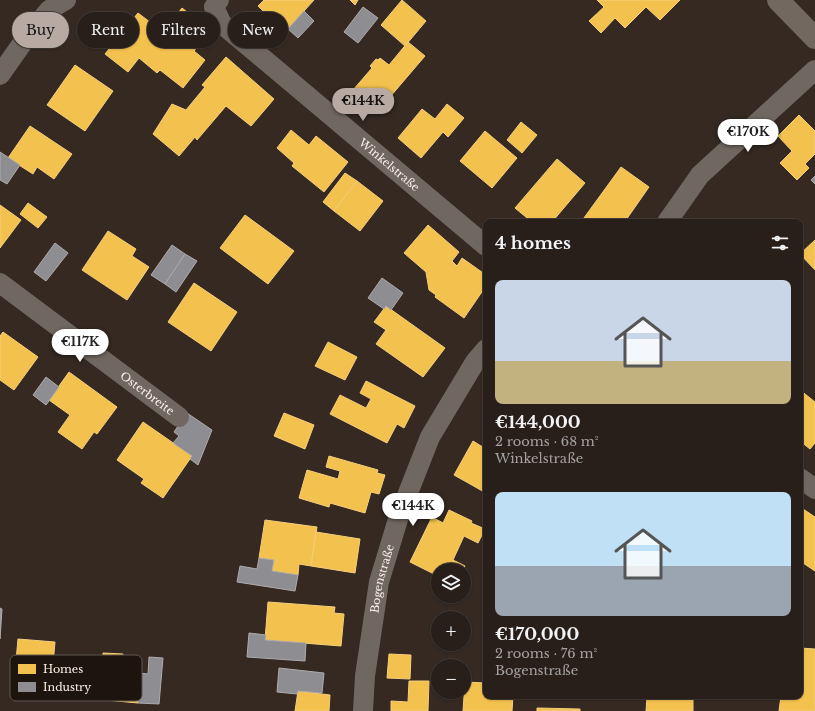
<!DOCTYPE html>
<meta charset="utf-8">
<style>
:root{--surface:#281f1a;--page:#302723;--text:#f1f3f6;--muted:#a5a2a2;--line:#443d39;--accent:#b8aaa2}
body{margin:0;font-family:"Libre Baskerville",serif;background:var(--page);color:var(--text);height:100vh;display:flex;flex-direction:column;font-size:15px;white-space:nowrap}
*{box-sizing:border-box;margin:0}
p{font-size:13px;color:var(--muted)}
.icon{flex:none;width:22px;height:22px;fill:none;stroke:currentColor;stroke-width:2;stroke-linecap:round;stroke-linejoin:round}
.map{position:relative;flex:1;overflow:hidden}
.side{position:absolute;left:483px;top:219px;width:320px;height:480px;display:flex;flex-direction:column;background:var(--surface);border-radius:8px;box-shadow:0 1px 3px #0004,0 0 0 1px var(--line)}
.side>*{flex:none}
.banner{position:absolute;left:12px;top:12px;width:380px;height:36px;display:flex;gap:8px}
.controls{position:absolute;left:431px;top:563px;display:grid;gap:8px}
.controls a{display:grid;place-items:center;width:40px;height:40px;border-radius:50%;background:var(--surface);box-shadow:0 1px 3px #0004,0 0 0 1px var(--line);font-size:20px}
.price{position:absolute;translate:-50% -34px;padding:0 9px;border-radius:14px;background:#fff;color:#222;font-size:13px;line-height:26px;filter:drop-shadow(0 1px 2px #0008)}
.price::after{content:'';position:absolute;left:50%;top:24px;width:12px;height:9px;margin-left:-6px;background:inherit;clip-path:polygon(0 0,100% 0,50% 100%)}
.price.active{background:var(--accent);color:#111}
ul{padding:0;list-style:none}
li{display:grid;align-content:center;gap:8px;height:212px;padding:0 12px}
li span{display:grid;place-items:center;height:124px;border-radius:8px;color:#555}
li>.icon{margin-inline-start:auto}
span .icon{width:72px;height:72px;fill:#fffc;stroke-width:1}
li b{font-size:17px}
h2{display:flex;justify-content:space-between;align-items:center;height:48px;padding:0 12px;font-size:17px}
.tag{padding:0 14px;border-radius:18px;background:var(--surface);box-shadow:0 1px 3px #0004,0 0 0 1px var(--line);font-size:14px;line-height:36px}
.tag.active{background:var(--accent);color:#111}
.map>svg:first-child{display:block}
.homes{fill:#f2c14e;stroke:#f6cf7c}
.industry{fill:#8d8d92;stroke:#afabac}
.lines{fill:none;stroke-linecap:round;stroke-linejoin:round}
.minor{stroke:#706761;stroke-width:20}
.secondary{stroke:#72685f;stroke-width:22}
.labels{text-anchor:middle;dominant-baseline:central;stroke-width:4;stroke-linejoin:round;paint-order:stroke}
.street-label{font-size:11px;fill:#fef0e7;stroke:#1d140d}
.key{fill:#1d140d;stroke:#60564e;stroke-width:1}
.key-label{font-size:11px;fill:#fef0e7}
</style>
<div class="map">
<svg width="815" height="711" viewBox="0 0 815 711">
<rect width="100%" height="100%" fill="#352922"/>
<g class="homes">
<polygon points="264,0 314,0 285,32 258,6"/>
<polygon points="350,0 358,0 355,5"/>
<polygon points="402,0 426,21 405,46 381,25"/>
<polygon points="597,0 680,0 660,20 646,7 625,28 615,18 601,33 589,21 604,7"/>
<polygon points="182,8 210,30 194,51 205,60 183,88 160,70 157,73 139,58 128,72 105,54 138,13 163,32"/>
<polygon points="408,42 425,56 378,111 353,90 372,68 370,66 376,59 378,60 380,58 389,65"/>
<polygon points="226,57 274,99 251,126 226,106 197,140 195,137 179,156 153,134 172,104 186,110 205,87 202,85"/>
<polygon points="75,65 113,91 85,131 47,105"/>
<polygon points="447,104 464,118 448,137 443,132 421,158 398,138 422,109 435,119"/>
<polygon points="799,115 815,131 815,154 805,164 809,168 797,180 780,163 792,151 778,136"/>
<polygon points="521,122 537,135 522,153 507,140"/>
<polygon points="30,126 72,154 54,179 37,167 33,174 8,158"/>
<polygon points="291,130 309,145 316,136 348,162 324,192 292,166 294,163 277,148"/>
<polygon points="485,131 517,158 492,188 460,161"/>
<polygon points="557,159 585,183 552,222 532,222 515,208"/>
<polygon points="621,167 649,187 626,220 629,222 581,222"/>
<polygon points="345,173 357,181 334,211 323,202"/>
<polygon points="357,181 383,201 360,231 334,211"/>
<polygon points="28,203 47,217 38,228 20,214"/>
<polygon points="0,205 21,220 0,248"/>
<polygon points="245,215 294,251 268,284 220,248"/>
<polygon points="428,225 459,252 452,261 457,266 462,258 486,275 486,286 464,318 435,297 436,295 429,290 426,272 404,253"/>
<polygon points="108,231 136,249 132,256 149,267 127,300 82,270"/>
<polygon points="815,240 815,270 800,254"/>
<polygon points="194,283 237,312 211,351 168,322"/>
<polygon points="386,306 445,348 423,377 376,344 386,330 374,322"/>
<polygon points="3,332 38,357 14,390 0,380 0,336"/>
<polygon points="328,342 357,357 345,380 315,366"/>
<polygon points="69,372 117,407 97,434 94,432 82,449 58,432 70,415 49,400"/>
<polygon points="366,381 415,406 404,428 397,424 387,443 330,414 340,395 366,408 371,399 360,393"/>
<polygon points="800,390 815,402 815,443 810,449 800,441"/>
<polygon points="284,413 314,425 305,449 274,436"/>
<polygon points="143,422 192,456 163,498 141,483 144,479 117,460"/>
<polygon points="473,441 486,449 486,493 454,475"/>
<polygon points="329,456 378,470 377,473 385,475 379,494 371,492 365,513 330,503 329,507 299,498 307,470 338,479 340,471 326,467"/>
<polygon points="800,507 815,517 815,571 800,561"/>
<polygon points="449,510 472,521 471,523 485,529 478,543 464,536 453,560 465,566 463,570 438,570 438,576 410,562 432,517 443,523"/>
<polygon points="265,520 317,527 311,566 299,564 298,575 272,571 274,560 259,558"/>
<polygon points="316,532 360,539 355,573 311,566"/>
<polygon points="268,602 335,607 334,613 344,614 341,646 265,640"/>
<polygon points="18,639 55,642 52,675 15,672"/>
<polygon points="800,648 815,649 815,711 779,711 781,696 800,696"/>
<polygon points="103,653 123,654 122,666 140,667 138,703 95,699 98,664 103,664"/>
<polygon points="389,654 411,655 410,679 387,678"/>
<polygon points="409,681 429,681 428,711 391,711 391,701 408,702"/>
<polygon points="465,682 486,683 486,696 513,696 512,711 463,711"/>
<polygon points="298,691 330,695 329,711 295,711"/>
<polygon points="647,697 693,700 693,711 646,711"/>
<polygon points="537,708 580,709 580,711 537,711"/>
</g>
<g class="industry">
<polygon points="363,7 378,18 358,43 344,32"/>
<polygon points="304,11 314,21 298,38 288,29"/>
<polygon points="0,152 20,165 7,184 0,180"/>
<polygon points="815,176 815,184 811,180"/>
<polygon points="55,243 68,253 46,281 34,272"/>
<polygon points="172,245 185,254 165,284 151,275"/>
<polygon points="185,254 197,261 176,292 165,284"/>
<polygon points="382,278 403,293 391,310 386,306 384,309 368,298"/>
<polygon points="46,377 59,387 46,405 33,395"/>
<polygon points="187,413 212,430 198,465 190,459 192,456 173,443 179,436 174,432"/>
<polygon points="259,558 274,560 272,571 298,575 295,591 237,582 240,566 257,569"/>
<polygon points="0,608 2,609 0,639"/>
<polygon points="249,633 266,635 265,640 306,643 305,661 247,657"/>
<polygon points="149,657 163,658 159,704 138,703 140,673 148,674"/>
<polygon points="279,668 324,673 322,693 298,691 297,694 277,692"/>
</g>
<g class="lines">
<g class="minor">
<path id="s1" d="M 219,0 L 214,7 L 222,24 L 486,246"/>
<polyline points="0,75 26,38 49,10 66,0"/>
<polyline points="667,222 700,175 815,70"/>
<path id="s2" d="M 0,283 L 179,417"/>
<polyline points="800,478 815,489"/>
<path id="s3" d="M 363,711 L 365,676 L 379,582 L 399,516 L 430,437 L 475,362 L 486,349"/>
</g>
<polyline class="secondary" points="778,0 815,38"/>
</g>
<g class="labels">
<g class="street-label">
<text stroke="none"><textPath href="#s1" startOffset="246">Winkelstraße</textPath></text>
<text stroke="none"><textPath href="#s2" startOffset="184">Osterbreite</textPath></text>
<text stroke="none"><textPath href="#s3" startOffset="134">Bogenstraße</textPath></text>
</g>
</g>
<rect x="10" y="655" width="132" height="46" rx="6" class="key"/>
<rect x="18" y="664" width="18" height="10" fill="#f2c14e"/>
<rect x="18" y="682" width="18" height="10" fill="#8d8d92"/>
<g class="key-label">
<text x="43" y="673">Homes</text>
<text x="43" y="691">Industry</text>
</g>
</svg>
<div class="controls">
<a><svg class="icon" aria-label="layers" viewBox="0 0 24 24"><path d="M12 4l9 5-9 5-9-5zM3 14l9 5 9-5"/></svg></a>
<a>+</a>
<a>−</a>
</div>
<b class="price active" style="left:363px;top:122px">€144K</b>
<b class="price" style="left:748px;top:153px">€170K</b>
<b class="price" style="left:80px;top:363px">€117K</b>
<b class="price" style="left:413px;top:527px">€144K</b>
<div class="banner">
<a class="tag active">Buy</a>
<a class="tag">Rent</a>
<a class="tag">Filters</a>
<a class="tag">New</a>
</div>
<section class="side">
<h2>4 homes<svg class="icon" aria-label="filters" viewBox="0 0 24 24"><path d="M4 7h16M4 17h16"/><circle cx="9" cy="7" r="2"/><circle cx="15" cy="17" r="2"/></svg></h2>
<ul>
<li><span style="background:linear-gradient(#c9d6e8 65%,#c2b280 0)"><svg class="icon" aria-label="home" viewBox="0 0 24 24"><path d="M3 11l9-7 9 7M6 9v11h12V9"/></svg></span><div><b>€144,000</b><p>2 rooms · 68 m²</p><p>Winkelstraße</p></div></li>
<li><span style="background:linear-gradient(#bfe0f5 60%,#9aa5b1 0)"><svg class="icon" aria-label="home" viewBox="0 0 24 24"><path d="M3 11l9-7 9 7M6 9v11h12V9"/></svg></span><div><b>€170,000</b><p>2 rooms · 76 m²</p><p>Bogenstraße</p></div></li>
</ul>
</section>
</div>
